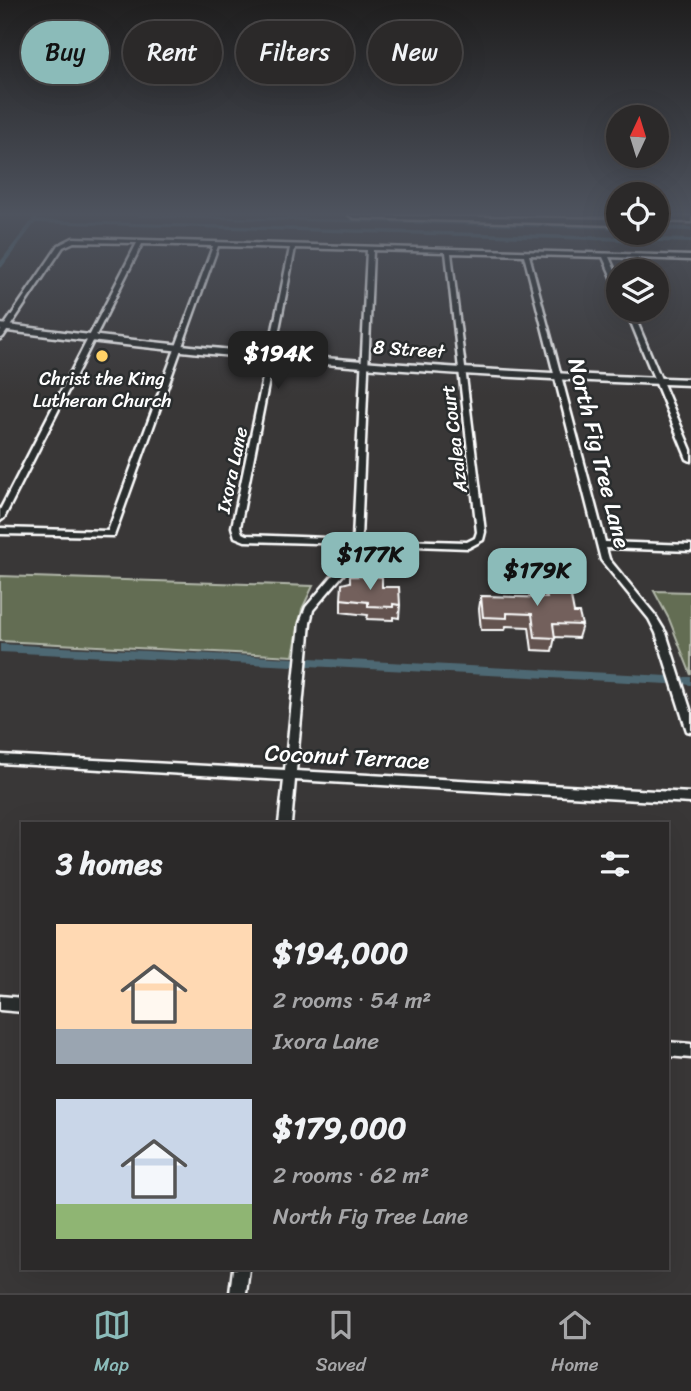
<!DOCTYPE html>
<meta charset="utf-8">
<style>
:root{--surface:#2b2929;--page:#373535;--text:#f1f3f6;--muted:#a6a6a8;--line:#474546;--accent:#8bbbb9}
body{margin:0;font-family:Sriracha,sans-serif;background:var(--page);color:var(--text);height:100vh;display:flex;flex-direction:column;font-size:26px;white-space:nowrap}
*{box-sizing:border-box;margin:0}
p{font-size:23px;color:var(--muted)}
.icon{flex:none;width:38px;height:38px;fill:none;stroke:currentColor;stroke-width:2;stroke-linecap:round;stroke-linejoin:round}
.map{position:relative;flex:1;overflow:hidden}
.side{position:absolute;left:21px;top:822px;width:648px;height:448px;display:flex;flex-direction:column;background:var(--surface);border-radius:0px;box-shadow:0 7px 28px #0002,0 0 0 2px var(--line)}
.side>*{flex:none}
.hud{position:absolute;left:21px;top:21px;width:649px;height:63px;display:flex;gap:14px}
.needle{width:46px;rotate:4deg}
.buttons{position:absolute;left:606px;top:105px;display:grid;gap:14px}
.buttons a{display:grid;place-items:center;width:63px;height:63px;border-radius:50%;background:var(--surface);box-shadow:0 7px 28px #0002,0 0 0 2px var(--line);font-size:35px}
.price{position:absolute;translate:-50% -60px;padding:0 16px;border-radius:14px;background:var(--accent);color:#111;font-size:23px;line-height:46px;filter:drop-shadow(0 2px 4px #0008)}
.price::after{content:'';position:absolute;left:50%;top:42px;width:21px;height:16px;margin-left:-10px;background:inherit;clip-path:polygon(0 0,100% 0,50% 100%)}
.price.current{background:#222;color:#fff}
ul{padding:0;list-style:none}
li{display:flex;align-items:center;gap:21px;height:175px;padding:0 35px}
li span{display:grid;place-items:center;flex:none;width:196px;height:140px;border-radius:0px;color:#555}
li>.icon{margin-inline-start:auto}
span .icon{width:84px;height:84px;fill:#fffc;stroke-width:1}
li b{font-size:30px}
h2{display:flex;justify-content:space-between;align-items:center;height:84px;padding:0 35px;font-size:30px}
.tag{padding:0 24px;border-radius:32px;background:var(--surface);box-shadow:0 7px 28px #0002,0 0 0 2px var(--line);font-size:24px;line-height:63px}
.tag.current{background:var(--accent);color:#111}
.menu{display:flex;justify-content:space-around;align-items:center;height:98px;border-top:2px solid var(--line);background:var(--surface);font-size:19px;color:var(--muted)}
.menu a{display:grid;justify-items:center;gap:4px}
.menu .current{color:var(--accent)}
.map>svg:first-child{display:block}
.green{fill:#636d53;stroke:#b1b6a9;stroke-width:2}
.lines{fill:none;stroke-linecap:round;stroke-linejoin:round}
.canal{fill:#4e6873;fill-rule:evenodd}
.street-casing{stroke:#fff;stroke-width:5}
.secondary-casing{stroke:#fff;stroke-width:5}
.highway-casing{stroke:#fff;stroke-width:5}
.street{fill:#2a2d2e;fill-rule:evenodd}
.secondary{fill:#2a2d2e;fill-rule:evenodd}
.highway{fill:#2a2d2e;fill-rule:evenodd}
.wall{fill:#63534f;stroke:#fff;stroke-width:2}
.building{fill:#73615c;stroke:#fff;stroke-width:2}
.poi-dot{fill:#ffd166;stroke:#2a2d2e;stroke-width:2.5}
.labels{text-anchor:middle;dominant-baseline:central;stroke-width:5;stroke-linejoin:round;paint-order:stroke}
.far-street-label{font-size:19px;fill:#fff;stroke:#2a2d2e}
.far-poi-label{font-size:19px;fill:#fff;stroke:#2a2d2e}
.street-label{font-size:23px;fill:#fff;stroke:#2a2d2e}
</style>
<div class="map">
<svg width="691" height="1293" viewBox="0 0 691 1293">
<rect width="100%" height="100%" fill="#393737"/>
<filter id="ink" filterUnits="userSpaceOnUse"><feTurbulence type="fractalNoise" baseFrequency=".0143" numOctaves="2"/><feDisplacementMap in="SourceGraphic" scale="14" xChannelSelector="R" yChannelSelector="G"/><feConvolveMatrix kernelMatrix="1 2 1 2 8 2 1 2 1" color-interpolation-filters="sRGB"/></filter>
<g filter="url(#ink)">
<g class="green">
<polygon points="0,576 313,586 302,609 293,656 0,641"/>
<polygon points="654,591 691,592 691,675 669,619"/>
</g>
<g class="lines">
<g class="canal">
<polygon points="36,215 41,215 37,220 691,239 691,243 35,223 2,267 0,268 0,262"/>
<polygon points="138,215 618,225 618,229 140,217"/>
<polygon points="656,226 691,227 691,231 656,230"/>
<polygon points="0,644 293,658 296,659 298,662 296,665 293,666 0,652"/>
<polygon points="309,658 668,676 672,677 673,680 672,683 668,684 309,666 306,665 304,662 306,659"/>
<polygon points="685,677 691,677 691,685 681,684 680,681 681,678"/>
</g>
<g class="street-casing">
<g id="street">
<path d="M 73,238 L 691,256 L 691,260 L 609,257 L 618,277 L 618,286 L 615,284 L 603,257 L 529,255 L 605,542 L 691,545 L 691,551 L 606,548 L 609,559 L 655,615 L 666,633 L 691,712 L 691,732 L 687,731 L 686,728 L 656,633 L 649,619 L 601,560 L 524,255 L 451,253 L 485,532 L 483,540 L 468,548 L 360,544 L 347,570 L 313,610 L 310,623 L 296,771 L 691,793 L 691,803 L 295,780 L 291,824 L 279,824 L 284,780 L 0,763 L 0,755 L 285,770 L 300,623 L 306,607 L 340,567 L 351,544 L 245,541 L 235,537 L 232,527 L 290,248 L 218,246 L 114,536 L 0,534 L 0,528 L 108,531 L 213,246 L 142,244 L 4,518 L 0,521 L 0,510 L 137,243 L 74,242 L 63,247 L 3,337 L 0,339 L 0,332 L 59,245 ZM 295,248 L 367,250 L 353,539 L 246,535 L 242,533 L 240,527 ZM 373,250 L 446,252 L 477,532 L 475,538 L 467,542 L 361,539 Z"/>
<polygon points="626,310 632,310 691,450 691,461 687,459"/>
<polygon points="0,996 23,998 23,1012 0,1010"/>
<polygon points="667,1042 691,1044 691,1058 667,1056"/>
<polygon points="233,1269 249,1269 246,1293 230,1293"/>
</g>
</g>
<g class="secondary-casing">
<path id="secondary" d="M 0,324 C 230,354 460,371 691,379 L 691,385 C 460,377 230,360 0,330 Z"/>
</g>
<g class="highway-casing">
<g id="highway">
<polygon points="349,215 618,219 618,225 354,218"/>
<polygon points="656,215 691,216 691,222 656,221"/>
</g>
</g>
<use href="#street" class="street"/>
<use href="#secondary" class="secondary"/>
<use href="#highway" class="highway"/>
</g>
<g class="wall">
<polygon points="544,581 574,613 582,625 578,638 555,637 552,651 532,650 529,627 506,626 505,630 481,630 479,609 481,596 542,598 541,594"/>
<polygon points="382,587 400,605 399,618 393,617 393,620 367,619 368,615 341,612 341,599"/>
</g>
<g class="building">
<polygon points="350,576 382,577 382,587 399,587 400,605 393,604 393,607 368,606 368,602 341,599 342,584 350,582"/>
<polygon points="544,581 568,581 574,613 579,613 582,625 553,624 555,638 535,637 532,614 507,613 507,618 483,617 481,596 547,598"/>
</g>
</g>
<linearGradient id="sky" x2="0" y2="1"><stop stop-color="#1f1e1e"/><stop offset="0.54" stop-color="#4e535e"/><stop offset="1" stop-color="#4e535e" stop-opacity="0"/></linearGradient>
<rect width="691" height="396" fill="url(#sky)"/>
<circle class="poi-dot" cx="102" cy="356" r="7"/>
<g class="labels">
<g class="far-street-label">
<text transform="translate(409 349) rotate(4)">8 Street</text>
<text transform="translate(454 439) rotate(-97)">Azalea Court</text>
<text transform="translate(232 470) rotate(-78)">Ixora Lane</text>
</g>
<g class="far-poi-label">
<text x="102" y="378">Christ the King<tspan x="102" dy="22">Lutheran Church</tspan></text>
</g>
<g class="street-label">
<text transform="translate(599 453) rotate(76)">North Fig Tree Lane</text>
<text transform="translate(347 757) rotate(3)">Coconut Terrace</text>
</g>
</g>
</svg>
<div class="buttons">
<a><svg class="needle" viewBox="-14 -14 28 28"><path d="M0-13l5 13h-10z" fill="#e53935"/><path d="M0 13l5-13h-10z" fill="#a6a6a8"/></svg></a>
<a><svg class="icon" aria-label="locate" viewBox="0 0 24 24"><circle cx="12" cy="12" r="6"/><path d="M12 2v4M12 18v4M2 12h4M18 12h4"/></svg></a>
<a><svg class="icon" aria-label="layers" viewBox="0 0 24 24"><path d="M12 4l9 5-9 5-9-5zM3 14l9 5 9-5"/></svg></a>
</div>
<b class="price current" style="left:278px;top:391px">$194K</b>
<b class="price" style="left:370px;top:592px">$177K</b>
<b class="price" style="left:537px;top:608px">$179K</b>
<div class="hud">
<a class="tag current">Buy</a>
<a class="tag">Rent</a>
<a class="tag">Filters</a>
<a class="tag">New</a>
</div>
<section class="side">
<h2>3 homes<svg class="icon" aria-label="filters" viewBox="0 0 24 24"><path d="M4 7h16M4 17h16"/><circle cx="9" cy="7" r="2"/><circle cx="15" cy="17" r="2"/></svg></h2>
<ul>
<li><span style="background:linear-gradient(#ffd9b3 75%,#9aa5b1 0)"><svg class="icon" aria-label="home" viewBox="0 0 24 24"><path d="M3 11l9-7 9 7M6 9v11h12V9"/></svg></span><div><b>$194,000</b><p>2 rooms · 54 m²</p><p>Ixora Lane</p></div></li>
<li><span style="background:linear-gradient(#c9d6e8 75%,#8fb573 0)"><svg class="icon" aria-label="home" viewBox="0 0 24 24"><path d="M3 11l9-7 9 7M6 9v11h12V9"/></svg></span><div><b>$179,000</b><p>2 rooms · 62 m²</p><p>North Fig Tree Lane</p></div></li>
</ul>
</section>
</div>
<nav class="menu">
<a class="current"><svg class="icon" aria-label="map" viewBox="0 0 24 24"><path d="M3 6l6-2 6 2 6-2v14l-6 2-6-2-6 2zM9 4v14M15 6v14"/></svg>Map</a>
<a><svg class="icon" aria-label="saved" viewBox="0 0 24 24"><path d="M7 4h10v16l-5-4-5 4z"/></svg>Saved</a>
<a><svg class="icon" aria-label="home" viewBox="0 0 24 24"><path d="M3 11l9-7 9 7M6 9v11h12V9"/></svg>Home</a>
</nav>
